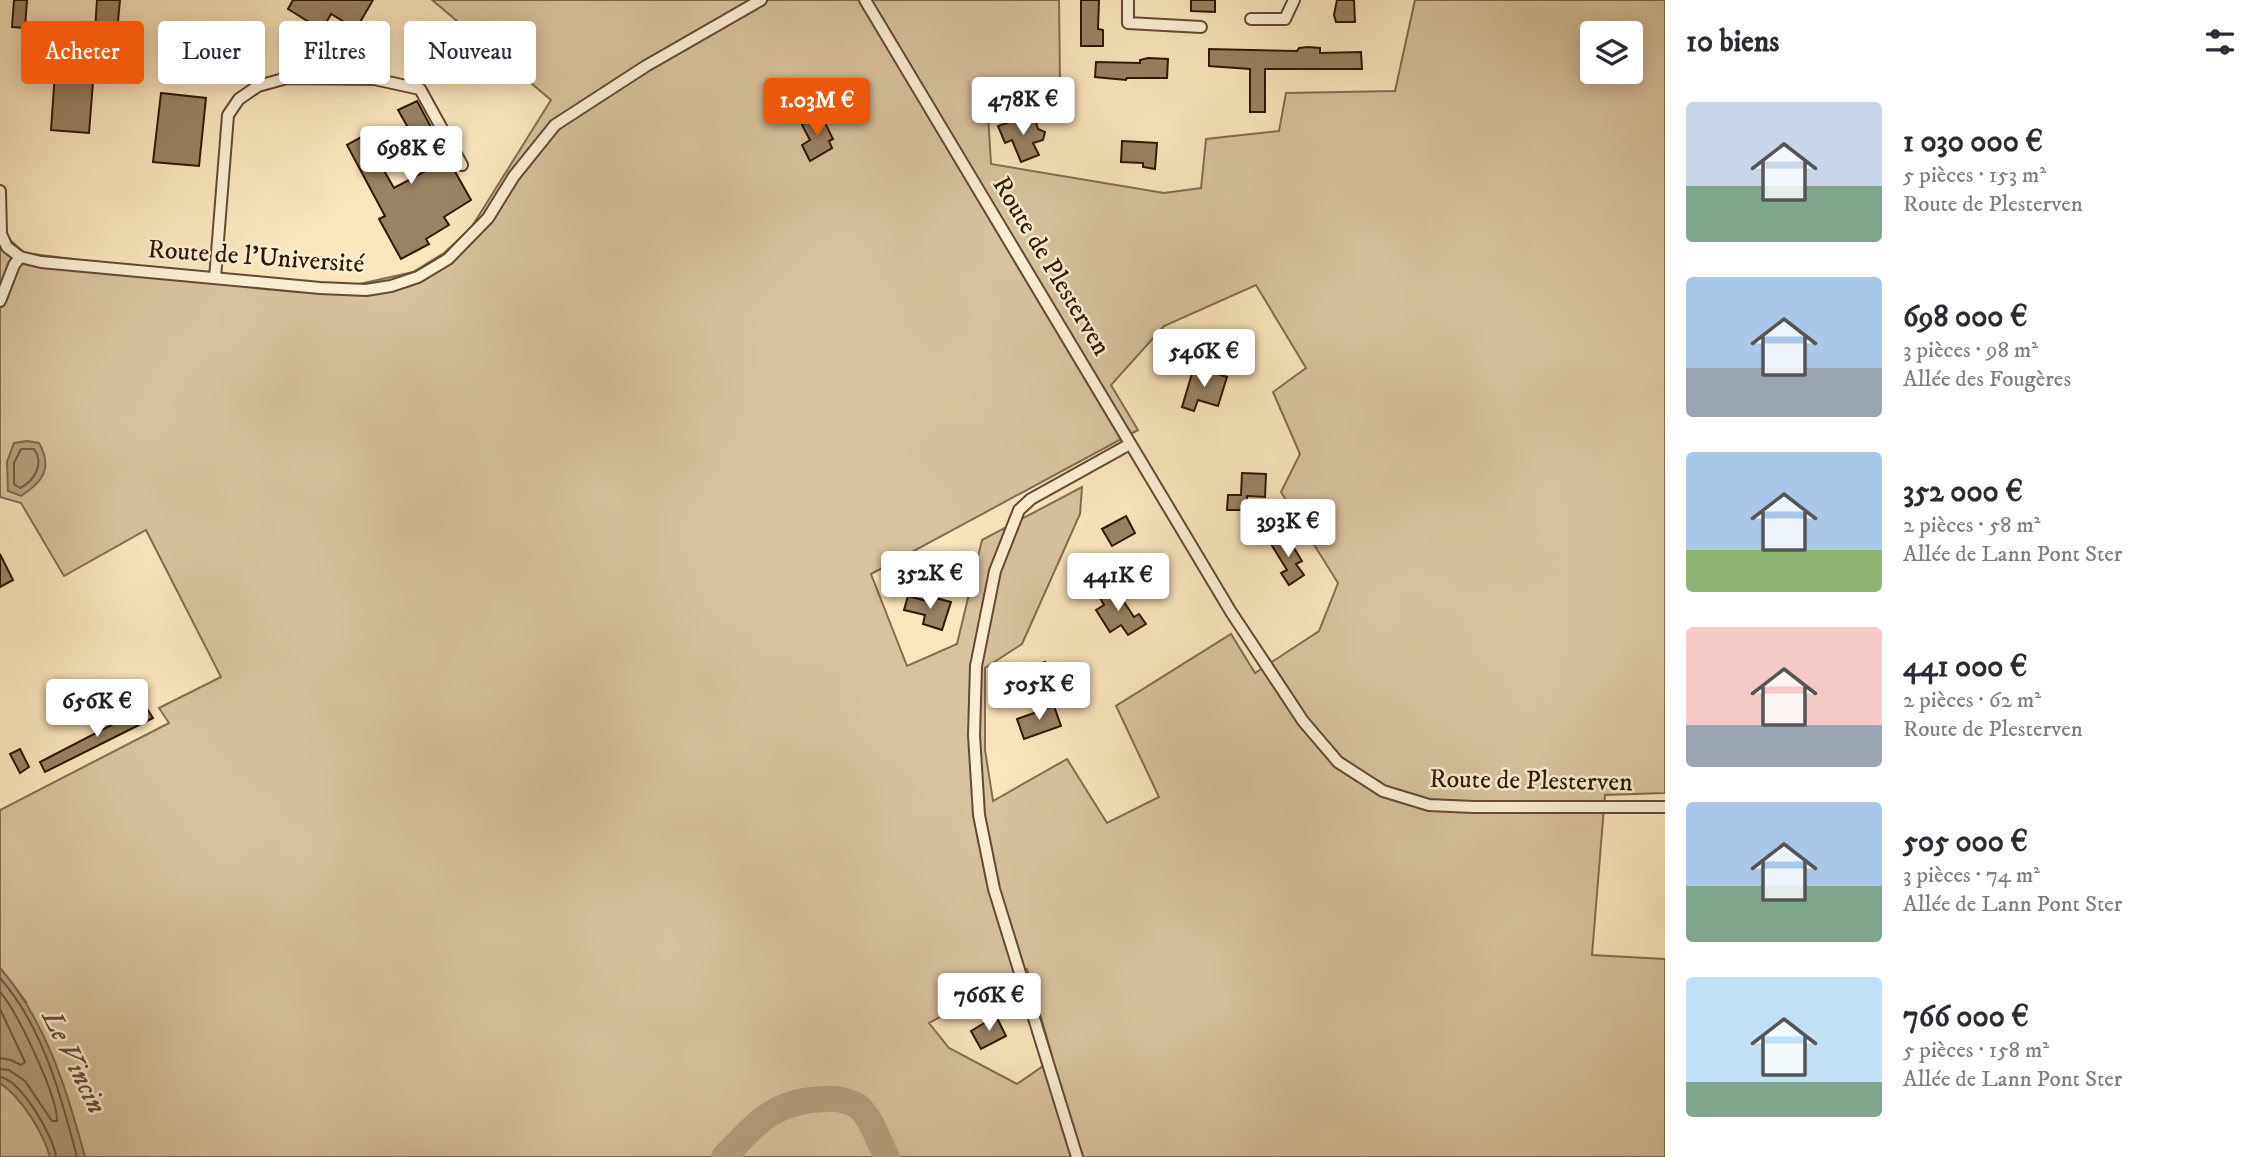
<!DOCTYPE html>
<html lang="fr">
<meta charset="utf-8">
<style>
:root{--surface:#fff;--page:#f7f7f7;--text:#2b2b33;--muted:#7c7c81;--accent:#ea580c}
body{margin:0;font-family:"IM FELL DW Pica",serif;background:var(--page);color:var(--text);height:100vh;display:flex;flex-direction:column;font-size:26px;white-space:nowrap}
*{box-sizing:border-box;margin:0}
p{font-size:23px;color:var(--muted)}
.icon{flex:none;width:38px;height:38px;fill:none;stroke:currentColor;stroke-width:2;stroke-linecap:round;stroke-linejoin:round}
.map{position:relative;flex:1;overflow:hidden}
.sheet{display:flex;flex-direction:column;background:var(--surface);width:595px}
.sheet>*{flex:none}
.banner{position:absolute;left:21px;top:21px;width:665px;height:63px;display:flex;gap:14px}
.fabs{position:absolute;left:1580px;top:21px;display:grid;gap:14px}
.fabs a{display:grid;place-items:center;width:63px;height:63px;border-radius:7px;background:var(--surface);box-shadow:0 4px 18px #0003;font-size:35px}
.price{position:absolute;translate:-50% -60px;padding:0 16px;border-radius:7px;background:#fff;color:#222;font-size:23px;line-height:46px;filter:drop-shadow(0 2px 4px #0008)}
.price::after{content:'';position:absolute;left:50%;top:42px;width:21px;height:16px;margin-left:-10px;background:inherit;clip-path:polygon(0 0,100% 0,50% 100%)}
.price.current{background:var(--accent);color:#fff}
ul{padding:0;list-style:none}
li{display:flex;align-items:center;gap:21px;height:175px;padding:0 21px}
li span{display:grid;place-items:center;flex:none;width:196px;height:140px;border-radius:7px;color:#555}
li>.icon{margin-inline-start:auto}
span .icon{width:84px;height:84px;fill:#fffc;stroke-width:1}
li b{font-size:30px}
h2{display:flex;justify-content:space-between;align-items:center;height:84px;padding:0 21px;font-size:30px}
.chip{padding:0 24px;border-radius:7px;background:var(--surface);box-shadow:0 4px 18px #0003;font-size:24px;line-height:63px}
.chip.current{background:var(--accent);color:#fff}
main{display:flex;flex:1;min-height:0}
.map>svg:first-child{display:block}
.green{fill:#d8c29d;stroke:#846c50;stroke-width:2;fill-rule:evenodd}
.water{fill:#b69f7d;stroke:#81694c;stroke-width:2}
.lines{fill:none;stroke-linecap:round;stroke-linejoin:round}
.shore{stroke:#745b40;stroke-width:2}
.river{stroke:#b69f7d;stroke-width:26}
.building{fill:#9a8263;stroke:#311703;stroke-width:2}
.street-casing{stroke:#634a31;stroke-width:14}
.street{stroke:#fceed3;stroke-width:10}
.labels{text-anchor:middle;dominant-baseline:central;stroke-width:5;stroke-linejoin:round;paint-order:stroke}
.street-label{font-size:26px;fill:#311703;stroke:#fceed3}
.water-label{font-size:28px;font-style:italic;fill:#664d34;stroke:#fceed3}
</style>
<main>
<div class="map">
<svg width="1665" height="1157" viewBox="0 0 1665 1157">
<rect width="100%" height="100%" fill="#fae5bc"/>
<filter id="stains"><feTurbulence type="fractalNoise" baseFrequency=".00286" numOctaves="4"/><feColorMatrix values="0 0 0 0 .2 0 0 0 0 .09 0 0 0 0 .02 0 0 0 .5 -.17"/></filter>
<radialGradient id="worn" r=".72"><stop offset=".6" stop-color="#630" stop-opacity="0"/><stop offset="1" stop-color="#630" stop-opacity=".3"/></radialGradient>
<path class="green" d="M 432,0 L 1059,0 L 1060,81 L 986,82 L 991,164 L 1164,193 L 1201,188 L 1206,139 L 1279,131 L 1286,93 L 1395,91 L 1415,0 L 1665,0 L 1665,793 L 1605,795 L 1592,955 L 1665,959 L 1665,1157 L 0,1157 L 0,984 L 27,1003 L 0,968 L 0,810 L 169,723 L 159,708 L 221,677 L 146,530 L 64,576 L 21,503 L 0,497 L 0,240 L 10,240 L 25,253 L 199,275 L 355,285 L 413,272 L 444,253 L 471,228 L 551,100 ZM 1592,33 L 1631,33 L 1631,72 L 1592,72 ZM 1256,285 L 1306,368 L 1273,392 L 1300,454 L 1281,492 L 1338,583 L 1319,631 L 1255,673 L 1231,634 L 1116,706 L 1159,797 L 1107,823 L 1067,759 L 993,801 L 985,750 L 985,668 L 1022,644 L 1080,514 L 1082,487 L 982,540 L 957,644 L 907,666 L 871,574 L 1138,430 L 1111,385 L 1164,326 ZM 1027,969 L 1053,1059 L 1017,1084 L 949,1048 L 929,1023 Z"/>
<g class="water">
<polygon points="1209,347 1215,348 1227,356 1225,365 1219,367 1214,361 1208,361 1205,352"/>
<path d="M 27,441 L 39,443 C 53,468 43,482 21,496 L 8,491 L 7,462 L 14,443 Z"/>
<path d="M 0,968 C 46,1021 67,1090 85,1157 L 50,1157 C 43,1132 21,1097 0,1083 Z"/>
</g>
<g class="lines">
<g class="shore">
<path d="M 21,449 L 34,449 C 45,464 34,481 20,488 L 14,484 L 14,463 Z"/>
<path d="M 0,978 C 43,1027 61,1096 77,1157"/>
<path d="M 0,992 C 17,1011 58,1097 57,1121 L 52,1121 L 25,1081 L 9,1070 L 0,1069"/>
<polyline points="0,1009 25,1062 21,1065 11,1060 0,1058"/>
<path d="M 0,1077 C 21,1080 54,1137 56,1157"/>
</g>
<path class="river" d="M 724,1157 C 757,1123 774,1100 825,1099 C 836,1098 853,1101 861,1109 C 874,1123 878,1141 887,1157"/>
</g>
<g class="building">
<polygon points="14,0 27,0 25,28 12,27"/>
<polygon points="97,0 120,0 117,32 95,30"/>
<polygon points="293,0 373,0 356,29 331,14 322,30 288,9"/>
<polygon points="1081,0 1099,0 1098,29 1103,30 1103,46 1081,46"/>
<polygon points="1191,0 1215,0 1215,12 1191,11"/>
<polygon points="1337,0 1354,0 1355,22 1336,22 1334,15"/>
<polygon points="1308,47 1320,48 1320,53 1361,52 1362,69 1265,69 1265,112 1250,112 1250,69 1209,66 1209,49 1297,51 1299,48"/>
<polygon points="77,50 103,52 102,56 116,57 115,70 94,69 89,133 51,130 55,72 32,70 34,51 77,54"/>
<polygon points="1148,58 1168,59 1167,78 1127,78 1126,80 1095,77 1096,62 1140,63 1140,60"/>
<polygon points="161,93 206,98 199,166 153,162"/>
<polygon points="417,101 438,140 383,169 394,188 448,159 471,200 444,217 449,225 426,239 429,244 401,259 379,219 385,216 347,145 365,135 375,153 403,138 402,135 410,131 398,110"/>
<polygon points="821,115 833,139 829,141 832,148 810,161 802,145 810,140 802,125"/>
<polygon points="1034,116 1038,129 1045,132 1043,140 1033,143 1039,155 1021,162 1012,140 1005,143 998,126 1015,120 1017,124"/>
<polygon points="1122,141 1157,143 1155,169 1143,167 1143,163 1121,162"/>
<polygon points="1194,367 1227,377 1218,406 1198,400 1194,411 1182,407"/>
<polygon points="1242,473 1266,474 1265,497 1247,496 1247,510 1227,510 1228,495 1241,495"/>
<polygon points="1126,516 1135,533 1112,546 1102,529"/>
<polygon points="1286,535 1302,561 1296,564 1304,575 1289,585 1281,573 1287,570 1271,544"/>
<polygon points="0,554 13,580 0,587"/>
<polygon points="1114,587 1134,617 1139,614 1146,624 1128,635 1121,625 1110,632 1096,610 1104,605 1099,596"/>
<polygon points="908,596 931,602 932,597 951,602 942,630 923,624 925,615 904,610"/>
<polygon points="1045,662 1051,682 1019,693 1012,673"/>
<polygon points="1054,706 1061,726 1024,739 1017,719"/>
<polygon points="146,707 153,718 45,772 40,762"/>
<polygon points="20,749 29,767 20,773 10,754"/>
<polygon points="996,1016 1006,1036 981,1049 971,1031"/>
</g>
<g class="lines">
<g class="street-casing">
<g id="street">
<polyline points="865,0 1231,612 1303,721 1338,762 1383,791 1429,805 1473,807 1665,807"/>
<polyline points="1128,0 1128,23 1201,27"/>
<polyline points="1251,19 1285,19 1294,0"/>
<polyline points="0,191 1,234 7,247 20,257 14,265 0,301"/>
<polyline points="20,257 41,262 320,288 366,290 391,286 418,277 448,259 488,218 514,176 555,125 646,66 761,0"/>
<polyline points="215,278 228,115 239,99 258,86 287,78 374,79 420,89 462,165"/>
<polyline points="1077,1157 994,889 979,815 974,735 976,666 995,571 1019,510 1031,499 1130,444"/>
</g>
</g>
<use href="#street" class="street"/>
</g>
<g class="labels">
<g class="street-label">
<text transform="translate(256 257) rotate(4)">Route de l'Université</text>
<text transform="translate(1051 266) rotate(59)">Route de Plesterven</text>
<text transform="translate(1531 781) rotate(1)">Route de Plesterven</text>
</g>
<g class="water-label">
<text transform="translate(74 1062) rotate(64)">Le Vincin</text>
</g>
</g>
<rect width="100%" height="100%" filter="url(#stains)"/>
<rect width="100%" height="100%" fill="url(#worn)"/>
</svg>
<div class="fabs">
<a><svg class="icon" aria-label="layers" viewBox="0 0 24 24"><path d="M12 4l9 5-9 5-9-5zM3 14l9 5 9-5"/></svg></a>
</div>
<b class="price" style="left:1023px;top:137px">478K €</b>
<b class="price current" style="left:817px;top:138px">1.03M €</b>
<b class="price" style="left:411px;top:186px">698K €</b>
<b class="price" style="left:1204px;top:389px">546K €</b>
<b class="price" style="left:1288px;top:559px">393K €</b>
<b class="price" style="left:930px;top:611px">352K €</b>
<b class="price" style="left:1118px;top:613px">441K €</b>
<b class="price" style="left:1039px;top:722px">505K €</b>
<b class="price" style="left:97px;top:739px">656K €</b>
<b class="price" style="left:989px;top:1033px">766K €</b>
<div class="banner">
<a class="chip current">Acheter</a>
<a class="chip">Louer</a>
<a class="chip">Filtres</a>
<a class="chip">Nouveau</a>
</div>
</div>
<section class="sheet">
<h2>10 biens<svg class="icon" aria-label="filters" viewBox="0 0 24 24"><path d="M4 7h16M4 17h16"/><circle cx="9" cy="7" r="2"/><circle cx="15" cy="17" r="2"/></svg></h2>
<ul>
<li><span style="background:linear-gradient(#c9d6e8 60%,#7fa58c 0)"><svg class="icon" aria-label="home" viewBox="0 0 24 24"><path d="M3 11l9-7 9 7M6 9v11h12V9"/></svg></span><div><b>1 030 000 €</b><p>5 pièces · 153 m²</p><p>Route de Plesterven</p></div></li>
<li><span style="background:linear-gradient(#a9c7e8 65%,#9aa5b1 0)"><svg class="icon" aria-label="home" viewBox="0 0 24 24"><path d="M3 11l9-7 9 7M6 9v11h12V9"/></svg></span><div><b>698 000 €</b><p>3 pièces · 98 m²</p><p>Allée des Fougères</p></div></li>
<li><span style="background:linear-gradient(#a9c7e8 70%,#8fb573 0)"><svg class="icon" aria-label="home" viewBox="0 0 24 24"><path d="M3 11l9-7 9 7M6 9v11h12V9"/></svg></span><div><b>352 000 €</b><p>2 pièces · 58 m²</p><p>Allée de Lann Pont Ster</p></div></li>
<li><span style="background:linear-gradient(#f6c9c9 70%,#9aa5b1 0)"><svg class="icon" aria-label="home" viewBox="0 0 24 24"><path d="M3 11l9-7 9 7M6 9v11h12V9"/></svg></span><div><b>441 000 €</b><p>2 pièces · 62 m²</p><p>Route de Plesterven</p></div></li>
<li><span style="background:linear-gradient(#a9c7e8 60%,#7fa58c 0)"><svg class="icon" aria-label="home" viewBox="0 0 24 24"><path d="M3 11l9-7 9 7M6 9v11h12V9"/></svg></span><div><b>505 000 €</b><p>3 pièces · 74 m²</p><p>Allée de Lann Pont Ster</p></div></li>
<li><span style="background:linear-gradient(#bfe0f5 75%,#7fa58c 0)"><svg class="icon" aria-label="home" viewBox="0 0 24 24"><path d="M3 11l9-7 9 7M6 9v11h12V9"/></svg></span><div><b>766 000 €</b><p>5 pièces · 158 m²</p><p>Allée de Lann Pont Ster</p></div></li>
</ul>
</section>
</main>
